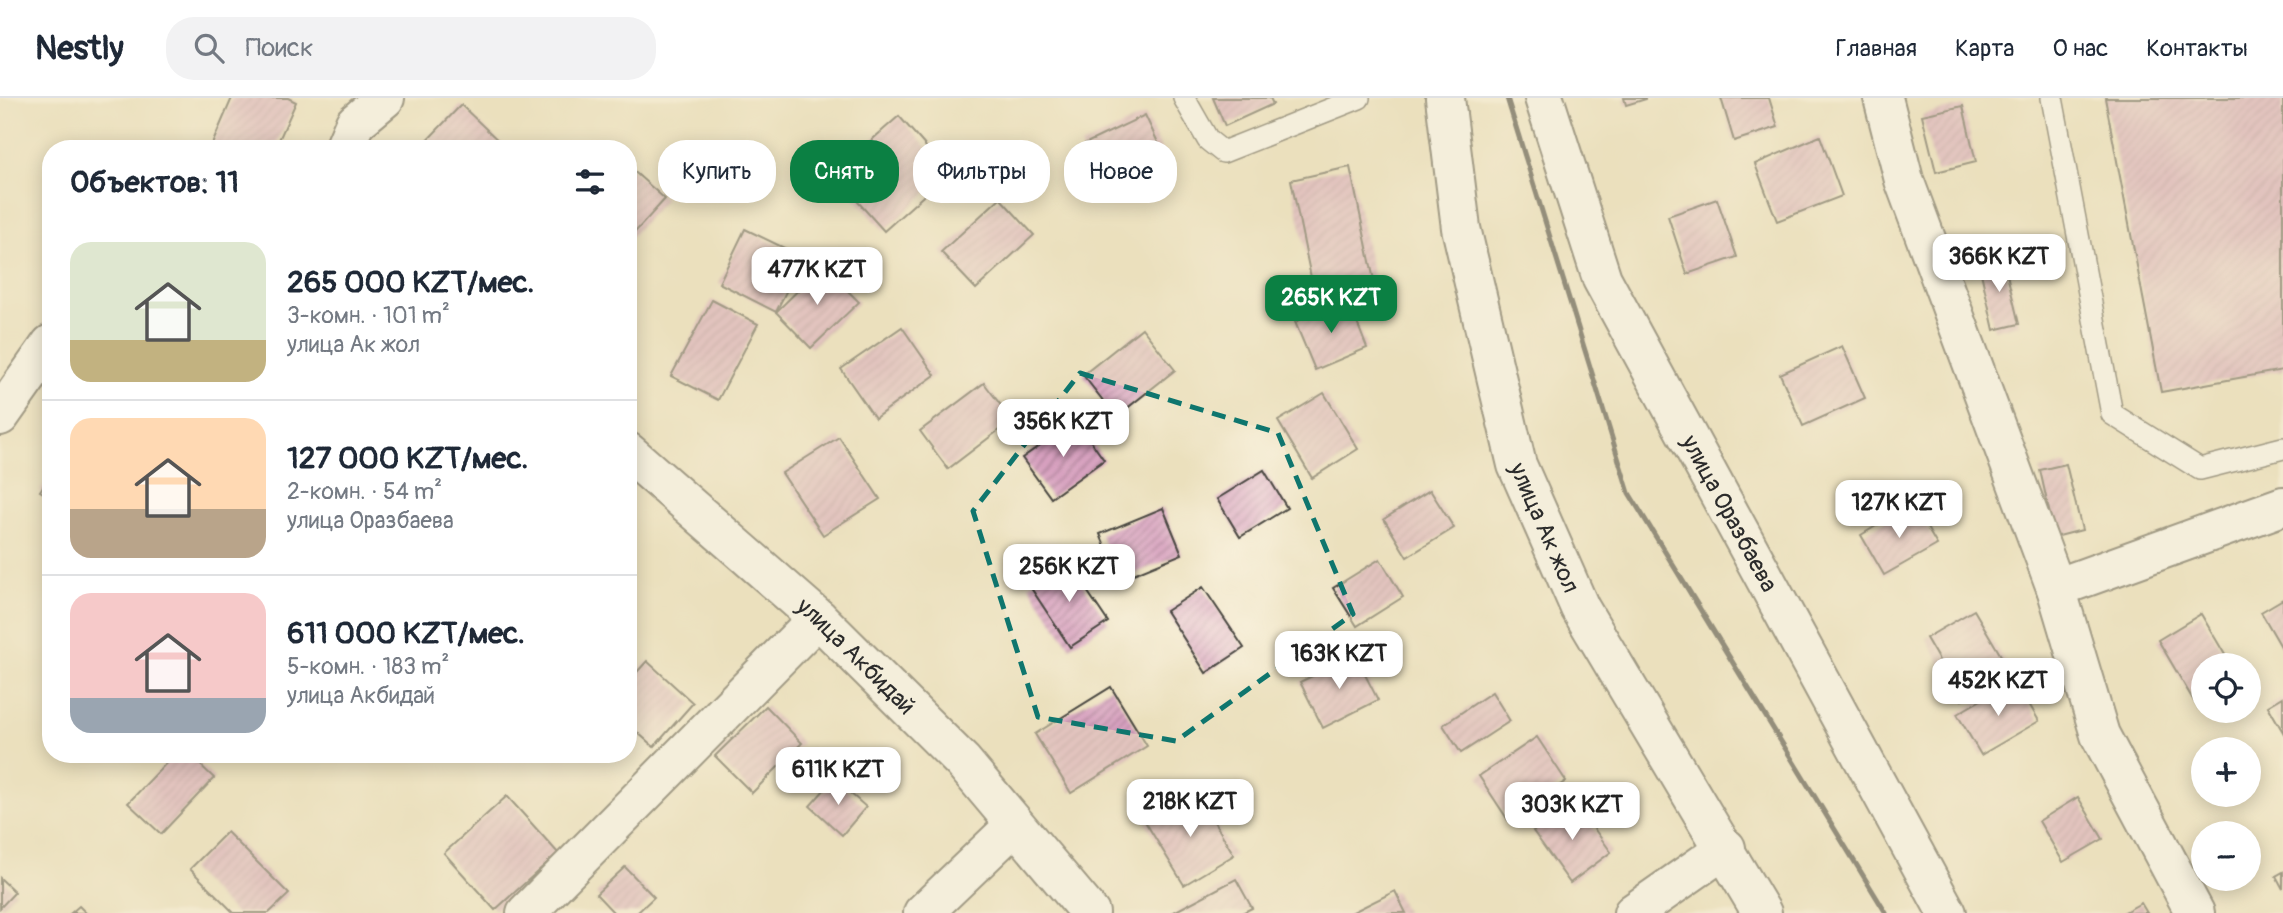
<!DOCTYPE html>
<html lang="ru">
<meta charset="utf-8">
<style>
:root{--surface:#fff;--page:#f2f2f3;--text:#1f2937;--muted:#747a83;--line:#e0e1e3;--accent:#0b8043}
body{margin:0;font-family:Pangolin,sans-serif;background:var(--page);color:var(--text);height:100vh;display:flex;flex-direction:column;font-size:26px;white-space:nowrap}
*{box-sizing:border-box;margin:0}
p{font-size:23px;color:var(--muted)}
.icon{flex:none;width:38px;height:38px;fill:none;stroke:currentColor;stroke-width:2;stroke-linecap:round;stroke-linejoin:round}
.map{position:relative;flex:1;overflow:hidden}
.drawer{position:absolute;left:42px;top:42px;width:595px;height:623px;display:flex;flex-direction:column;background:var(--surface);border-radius:28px;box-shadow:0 4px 18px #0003}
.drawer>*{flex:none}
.banner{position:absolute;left:658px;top:42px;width:665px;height:63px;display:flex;gap:14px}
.buttons{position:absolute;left:2191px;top:555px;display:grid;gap:14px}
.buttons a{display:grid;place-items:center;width:70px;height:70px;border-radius:50%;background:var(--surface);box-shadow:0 4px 18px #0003;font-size:35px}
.price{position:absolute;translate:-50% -60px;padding:0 16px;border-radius:14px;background:#fff;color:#222;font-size:23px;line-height:46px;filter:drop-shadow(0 2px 4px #0008)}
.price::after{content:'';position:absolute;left:50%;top:42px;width:21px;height:16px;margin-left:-10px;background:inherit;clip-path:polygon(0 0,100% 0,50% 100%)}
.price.active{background:var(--accent);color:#fff}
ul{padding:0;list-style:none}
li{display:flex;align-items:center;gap:21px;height:175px;padding:0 28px}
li+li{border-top:2px solid var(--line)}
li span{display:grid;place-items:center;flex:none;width:196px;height:140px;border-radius:21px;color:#555}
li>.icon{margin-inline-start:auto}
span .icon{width:84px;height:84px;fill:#fffc;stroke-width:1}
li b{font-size:30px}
h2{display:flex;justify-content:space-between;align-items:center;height:84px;padding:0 28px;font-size:30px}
.pill{padding:0 24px;border-radius:28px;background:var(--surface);box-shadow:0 4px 18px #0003;font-size:24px;line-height:63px}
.pill.active{background:var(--accent);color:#fff}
header{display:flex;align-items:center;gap:42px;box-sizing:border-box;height:98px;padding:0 35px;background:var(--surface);border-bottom:2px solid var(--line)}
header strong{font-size:33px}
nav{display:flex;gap:38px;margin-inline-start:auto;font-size:24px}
.search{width:490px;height:63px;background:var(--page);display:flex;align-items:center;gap:18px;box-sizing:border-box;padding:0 24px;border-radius:28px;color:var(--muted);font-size:26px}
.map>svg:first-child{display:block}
.building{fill:url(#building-hatch)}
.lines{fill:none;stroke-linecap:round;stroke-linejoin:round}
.service-casing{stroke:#484641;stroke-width:24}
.minor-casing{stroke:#484641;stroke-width:42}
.service{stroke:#fff;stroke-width:21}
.minor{stroke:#fff;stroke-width:38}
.rail{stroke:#2b2b2b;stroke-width:5}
.marked{fill:none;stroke:#0f766e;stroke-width:5;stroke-dasharray:14 9;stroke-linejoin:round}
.labels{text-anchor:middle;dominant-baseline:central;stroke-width:6;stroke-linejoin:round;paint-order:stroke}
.street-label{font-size:24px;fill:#2b2b2b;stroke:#fcf5e5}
</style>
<header>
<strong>Nestly</strong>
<div class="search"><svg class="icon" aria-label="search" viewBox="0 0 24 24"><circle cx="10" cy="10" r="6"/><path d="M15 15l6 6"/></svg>Поиск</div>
<nav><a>Главная</a><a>Карта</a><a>О нас</a><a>Контакты</a></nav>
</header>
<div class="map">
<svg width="2283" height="815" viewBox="0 0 2283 815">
<defs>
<pattern id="building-hatch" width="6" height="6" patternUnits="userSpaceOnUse" patternTransform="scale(1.75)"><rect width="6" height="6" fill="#d7a0bf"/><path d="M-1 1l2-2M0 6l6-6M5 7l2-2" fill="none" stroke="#af839b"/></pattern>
</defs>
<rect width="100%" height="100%" fill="#fcf5e5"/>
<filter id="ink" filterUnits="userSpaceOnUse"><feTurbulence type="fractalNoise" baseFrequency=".0143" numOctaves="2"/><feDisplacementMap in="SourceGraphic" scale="14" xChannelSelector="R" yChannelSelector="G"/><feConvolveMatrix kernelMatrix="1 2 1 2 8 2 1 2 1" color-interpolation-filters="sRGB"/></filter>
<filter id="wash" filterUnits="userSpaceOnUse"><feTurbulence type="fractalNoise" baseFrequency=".00686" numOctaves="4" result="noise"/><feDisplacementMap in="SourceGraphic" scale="28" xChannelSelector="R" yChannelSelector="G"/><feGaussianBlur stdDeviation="1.57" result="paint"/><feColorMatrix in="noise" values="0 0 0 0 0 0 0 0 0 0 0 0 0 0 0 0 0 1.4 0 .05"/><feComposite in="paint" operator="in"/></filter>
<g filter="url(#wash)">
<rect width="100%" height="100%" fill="#ebe0bd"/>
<g id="blocks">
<g class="building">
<polygon points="232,0 288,0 296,4 275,51 210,51"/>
<polygon points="1213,0 1270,0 1273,6 1225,28"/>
<polygon points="1624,0 1646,0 1646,1 1626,7"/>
<polygon points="1721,0 1769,0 1778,29 1734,43"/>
<polygon points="2105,0 2283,0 2283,272 2161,294"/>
<polygon points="461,7 505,49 504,51 419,51"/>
<polygon points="1963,8 1976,64 1936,74 1922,17"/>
<polygon points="1145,17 1163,55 1098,86 1080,48"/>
<polygon points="899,18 949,75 884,133 833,76"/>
<polygon points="1820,38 1842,98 1777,123 1755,66"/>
<polygon points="628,68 665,101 628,142"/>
<polygon points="1350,69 1375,187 1315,199 1291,82"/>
<polygon points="1000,100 1034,137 976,191 941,154"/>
<polygon points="1717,101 1737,159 1687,176 1668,118"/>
<polygon points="745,131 803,159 776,214 719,185"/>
<polygon points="2003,160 2019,226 1994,232 1979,166"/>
<polygon points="823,168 859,204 811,250 776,214"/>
<polygon points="712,202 758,226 718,302 671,278"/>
<polygon points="1348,202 1367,250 1315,272 1295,224"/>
<polygon points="902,229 935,277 875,320 841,271"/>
<polygon points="1142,230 1175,272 1116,319 1083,277"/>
<polygon points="1842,248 1865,300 1803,328 1780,276"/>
<polygon points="984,285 1012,322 948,371 920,333"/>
<polygon points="1324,295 1358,351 1312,380 1278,323"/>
<polygon points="1076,322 1104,362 1051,400 1022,360"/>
<polygon points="839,339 880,401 823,437 782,375"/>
<polygon points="2066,366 2082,432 2055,439 2040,372"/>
<polygon points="1264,372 1287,410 1240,439 1217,401"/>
<polygon points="51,376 51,400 40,393"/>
<polygon points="1430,392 1454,430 1407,459 1384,421"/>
<polygon points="1913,406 1937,447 1884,477 1861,437"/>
<polygon points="1163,410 1182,456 1119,482 1100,436"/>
<polygon points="1380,461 1403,499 1357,528 1333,490"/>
<polygon points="1067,463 1108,524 1070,549 1029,487"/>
<polygon points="1203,489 1244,550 1206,575 1166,513"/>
<polygon points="2283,501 2283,552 2261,514"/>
<polygon points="1974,512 2010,573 1962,602 1926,540"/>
<polygon points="2201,516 2231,567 2203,567 2203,607 2198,610 2158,542"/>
<polygon points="1355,557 1378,602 1323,630 1300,584"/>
<polygon points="647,563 693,605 654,649 628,626 628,584"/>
<polygon points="2015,582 2039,623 1981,657 1957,616"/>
<polygon points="1111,589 1147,648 1071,695 1035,636"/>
<polygon points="1492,594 1510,623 1461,655 1443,627"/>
<polygon points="2283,599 2283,634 2268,608"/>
<polygon points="766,608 802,645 752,695 715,658"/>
<polygon points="1537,639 1566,683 1508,722 1479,678"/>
<polygon points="175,656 189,656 214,680 161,736 128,705"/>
<polygon points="834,681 866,709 842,737 810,708"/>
<polygon points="1197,695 1234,757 1184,787 1146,725"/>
<polygon points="507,698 558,755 495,812 444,755"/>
<polygon points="2078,699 2103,741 2063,764 2039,723"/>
<polygon points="1574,703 1611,754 1570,785 1533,733"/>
<polygon points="227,734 289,796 269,815 234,815 190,771"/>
<polygon points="625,769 654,799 637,815 614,815 596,796"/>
<polygon points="2283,774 2283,791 2276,778"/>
<polygon points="0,780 15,794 0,810"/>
<polygon points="1236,781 1252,810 1242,815 1172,815"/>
<polygon points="1395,793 1406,815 1351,815"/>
<polygon points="2141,805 2147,815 2123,815"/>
<polygon points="79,808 86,815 71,815"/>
</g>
</g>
</g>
<g filter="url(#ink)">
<use href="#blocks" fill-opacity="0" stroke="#484641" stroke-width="2"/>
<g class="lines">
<g class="service-casing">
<g id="service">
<polyline points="1184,0 1208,42 1223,54 1359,0"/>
<polyline points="2052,0 2112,316 2200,371 2283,350"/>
</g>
</g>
<g class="minor-casing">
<g id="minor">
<path id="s1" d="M 1445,0 L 1461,130 L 1517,367 L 1580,510 L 1762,815"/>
<path id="s2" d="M 1544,0 L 1602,181 L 1947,815"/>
<polyline points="1883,0 1904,82 2056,490 2100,637 2195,815"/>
<polyline points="344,51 355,25 385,0"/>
<polyline points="0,318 51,246"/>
<path id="s3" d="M 628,354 L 818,520 L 963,664 L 1090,815"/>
<polyline points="2056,490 2283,408"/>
<polyline points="526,815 818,520"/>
<polyline points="923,815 1014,728"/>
<polyline points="1633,815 1726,750"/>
</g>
</g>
<use href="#service" class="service"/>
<use href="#minor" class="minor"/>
<polyline class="rail" points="1507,0 1629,395 1886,815"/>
</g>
</g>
<path d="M0 0H2283V815H0ZM 1080,275 L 1278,335 L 1353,516 L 1176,643 L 1038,619 L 973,413 Z" fill="#ebe0bd" fill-opacity=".55" fill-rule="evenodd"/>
<path class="marked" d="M 1080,275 L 1278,335 L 1353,516 L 1176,643 L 1038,619 L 973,413 Z"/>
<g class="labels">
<g class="street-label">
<text stroke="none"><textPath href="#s2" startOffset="457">улица Оразбаева</textPath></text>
<text stroke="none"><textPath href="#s1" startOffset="443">улица Ак жол</textPath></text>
<text stroke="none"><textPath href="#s3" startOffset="306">улица Акбидай</textPath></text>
</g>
</g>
</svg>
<div class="buttons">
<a><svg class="icon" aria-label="locate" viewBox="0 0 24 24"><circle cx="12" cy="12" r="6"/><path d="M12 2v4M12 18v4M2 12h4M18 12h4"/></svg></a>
<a>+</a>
<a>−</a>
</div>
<b class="price" style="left:1999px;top:196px">366K KZT</b>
<b class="price" style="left:817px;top:209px">477K KZT</b>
<b class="price active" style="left:1331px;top:237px">265K KZT</b>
<b class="price" style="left:1063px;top:361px">356K KZT</b>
<b class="price" style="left:1899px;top:442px">127K KZT</b>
<b class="price" style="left:1069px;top:506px">256K KZT</b>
<b class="price" style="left:1339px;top:593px">163K KZT</b>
<b class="price" style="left:1998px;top:620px">452K KZT</b>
<b class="price" style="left:838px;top:709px">611K KZT</b>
<b class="price" style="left:1190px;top:741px">218K KZT</b>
<b class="price" style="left:1572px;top:744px">303K KZT</b>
<div class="banner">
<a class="pill">Купить</a>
<a class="pill active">Снять</a>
<a class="pill">Фильтры</a>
<a class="pill">Новое</a>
</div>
<section class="drawer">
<h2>Объектов: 11<svg class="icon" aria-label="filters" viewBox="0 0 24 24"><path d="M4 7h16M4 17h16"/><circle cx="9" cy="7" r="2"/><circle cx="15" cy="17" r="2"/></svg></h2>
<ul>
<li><span style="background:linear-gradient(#dfe7d0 70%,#c2b280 0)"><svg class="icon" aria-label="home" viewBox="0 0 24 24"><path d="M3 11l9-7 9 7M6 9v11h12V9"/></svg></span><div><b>265 000 KZT/мес.</b><p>3-комн. · 101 m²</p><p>улица Ак жол</p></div></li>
<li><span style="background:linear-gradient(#ffd9b3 65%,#b9a48a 0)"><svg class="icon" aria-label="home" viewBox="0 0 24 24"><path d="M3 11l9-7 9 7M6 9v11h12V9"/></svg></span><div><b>127 000 KZT/мес.</b><p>2-комн. · 54 m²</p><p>улица Оразбаева</p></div></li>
<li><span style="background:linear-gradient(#f6c9c9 75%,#9aa5b1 0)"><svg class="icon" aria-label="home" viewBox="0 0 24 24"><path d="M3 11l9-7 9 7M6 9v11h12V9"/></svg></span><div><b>611 000 KZT/мес.</b><p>5-комн. · 183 m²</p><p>улица Акбидай</p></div></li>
</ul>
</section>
</div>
